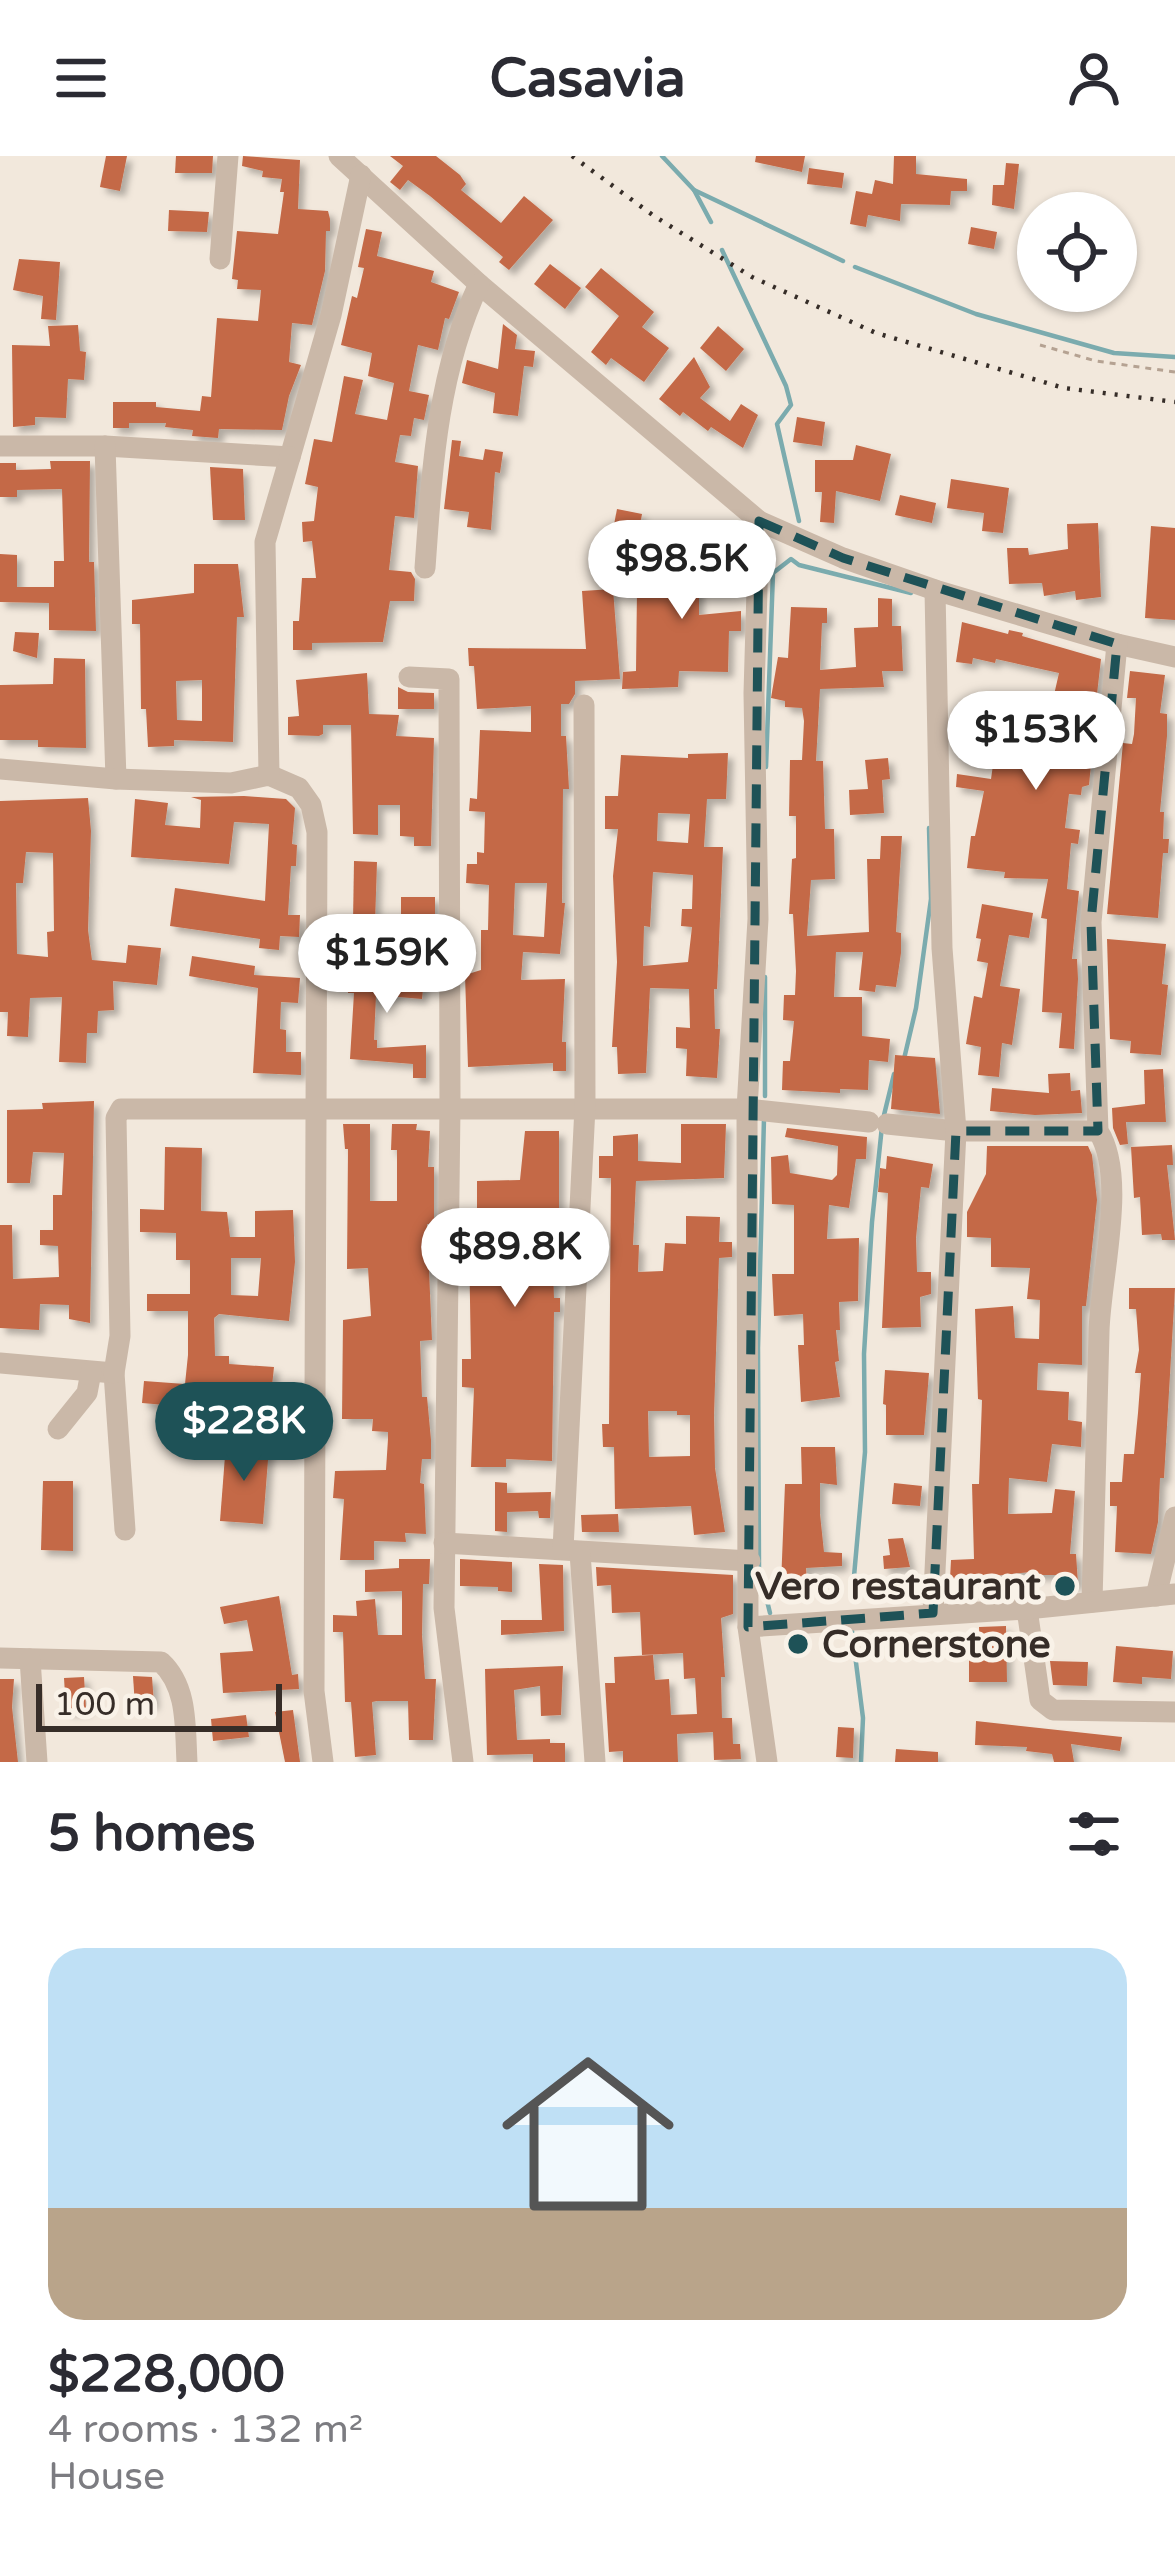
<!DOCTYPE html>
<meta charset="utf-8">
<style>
:root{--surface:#fff;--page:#f7f7f7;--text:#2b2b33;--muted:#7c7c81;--line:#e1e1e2;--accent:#1e5257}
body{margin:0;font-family:"Varela Round",sans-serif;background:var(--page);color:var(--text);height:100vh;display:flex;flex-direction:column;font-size:45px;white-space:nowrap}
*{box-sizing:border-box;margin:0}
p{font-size:39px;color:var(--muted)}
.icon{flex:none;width:66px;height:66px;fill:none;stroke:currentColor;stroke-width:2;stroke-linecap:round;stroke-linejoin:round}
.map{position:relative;height:1606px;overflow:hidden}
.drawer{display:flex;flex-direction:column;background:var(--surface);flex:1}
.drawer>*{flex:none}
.controls{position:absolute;left:1017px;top:36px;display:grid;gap:24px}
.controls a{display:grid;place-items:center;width:120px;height:120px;border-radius:50%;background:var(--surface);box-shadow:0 3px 9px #0004;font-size:60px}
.scale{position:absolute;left:36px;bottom:30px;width:246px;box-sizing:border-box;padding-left:12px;border:6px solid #362d28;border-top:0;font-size:33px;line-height:42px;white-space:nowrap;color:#362d28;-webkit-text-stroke:9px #f9f2e8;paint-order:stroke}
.price{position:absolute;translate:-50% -102px;padding:0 27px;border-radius:42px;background:#fff;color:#222;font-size:39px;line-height:78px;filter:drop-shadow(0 3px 6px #0008)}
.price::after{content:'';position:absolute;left:50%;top:72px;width:36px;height:27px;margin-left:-18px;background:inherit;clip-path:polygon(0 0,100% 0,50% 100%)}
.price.selected{background:var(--accent);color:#fff}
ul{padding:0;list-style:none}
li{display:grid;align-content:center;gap:24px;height:636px;padding:0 48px}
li+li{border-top:3px solid var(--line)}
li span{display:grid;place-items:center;height:372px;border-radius:36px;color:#555}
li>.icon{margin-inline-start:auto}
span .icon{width:216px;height:216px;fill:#fffc;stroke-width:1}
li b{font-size:51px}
h2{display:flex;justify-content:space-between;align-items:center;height:144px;padding:0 48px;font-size:51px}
header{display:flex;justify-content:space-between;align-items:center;height:156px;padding:0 48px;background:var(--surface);font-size:54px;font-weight:700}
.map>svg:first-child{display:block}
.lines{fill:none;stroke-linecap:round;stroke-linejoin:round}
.stream{stroke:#7babae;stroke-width:4.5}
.building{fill:#c46947;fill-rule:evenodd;filter:url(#shadow)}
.path{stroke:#b5a292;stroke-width:3;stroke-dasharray:6 6;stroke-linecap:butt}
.minor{stroke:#cab8a8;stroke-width:21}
.rail{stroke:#362d28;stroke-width:4.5;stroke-dasharray:3 9;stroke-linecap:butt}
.marked{fill:none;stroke:#1e5257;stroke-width:9;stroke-dasharray:24 15;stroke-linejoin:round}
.poi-dot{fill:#1e5257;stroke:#f9f2e8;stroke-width:4.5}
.labels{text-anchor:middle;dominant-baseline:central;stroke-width:10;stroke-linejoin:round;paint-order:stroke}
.poi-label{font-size:39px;font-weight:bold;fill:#362d28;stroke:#f9f2e8;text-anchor:end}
</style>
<header><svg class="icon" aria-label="menu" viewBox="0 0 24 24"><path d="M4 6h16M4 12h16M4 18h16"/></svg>Casavia<svg class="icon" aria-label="person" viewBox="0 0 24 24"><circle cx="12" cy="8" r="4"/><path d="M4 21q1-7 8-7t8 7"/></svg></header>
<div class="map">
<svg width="1175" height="1606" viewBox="0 0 1175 1606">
<defs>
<filter id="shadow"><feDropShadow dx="5.5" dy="5.5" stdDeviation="3" flood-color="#0004"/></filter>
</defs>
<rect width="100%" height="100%" fill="#f2e8dc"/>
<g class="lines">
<g class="stream">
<polyline points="662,0 694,34 711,66"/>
<polyline points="694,34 843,105"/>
<polyline points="722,94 786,230 791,249 777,268 799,365"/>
<polyline points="855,111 976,158 1114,197 1175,201"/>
<polyline points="766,611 773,417 791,403 799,409 911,437"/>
<polyline points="904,903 916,852 931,743 929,672"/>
<polyline points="765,940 765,821"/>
<polyline points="884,959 894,918"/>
<polyline points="764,962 758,1192 759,1412 770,1457"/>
<polyline points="852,1443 865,1296 864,1198 872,1066 882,970"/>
<polyline points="852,1475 863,1562 861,1606"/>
</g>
</g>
<g class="building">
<polygon points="106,0 127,0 120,35 100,31"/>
<polygon points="176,0 213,0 212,17 175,17"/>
<polygon points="243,0 300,4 298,53 328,55 330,63 330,75 326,75 325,115 312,169 292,167 289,206 301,209 289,240 282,274 219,273 218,282 192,280 193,274 165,271 166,267 129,267 129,272 113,272 113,246 156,246 156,251 200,255 202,240 211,241 217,162 258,165 261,134 237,133 238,124 232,123 237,75 278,78 284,36 280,36 282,23 262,21 263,15 242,10"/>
<polygon points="390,0 436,0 460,19 466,28 461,34 501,67 524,40 553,64 509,114 499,106 503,101 430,40 408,24 400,34 390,26 403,10"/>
<polygon points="756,0 805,0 802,16 755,6"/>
<polygon points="894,0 916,0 916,18 967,23 967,35 951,35 950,49 901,48 900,65 868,59 866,71 850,68 856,35 872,38 875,24 893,28"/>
<polygon points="1006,7 1019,8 1014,53 992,49 993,29 1004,29"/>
<polygon points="809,12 844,17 842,32 807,28"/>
<polygon points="169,54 209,56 207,76 168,75"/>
<polygon points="971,71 997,76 994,93 968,88"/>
<polygon points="366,73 382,76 377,100 434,115 431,126 459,136 449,163 445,162 438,194 418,189 409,235 429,239 424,264 414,262 411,280 400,279 395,306 418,310 414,362 395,360 389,414 411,416 415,423 414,445 390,445 383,486 312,487 312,494 293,494 293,465 299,465 302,422 316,422 312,385 303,386 302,366 314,365 318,331 305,328 314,283 332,286 344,220 363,224 355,258 387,264 394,227 368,220 372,197 341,189 352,140 357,142 364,112 358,111"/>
<polygon points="19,103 60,106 56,164 41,163 43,140 13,134"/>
<polygon points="550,108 581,132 565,153 534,128"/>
<polygon points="601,112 654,156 642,171 669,192 644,226 611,202 606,209 591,196 619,160 585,131"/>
<polygon points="503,168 517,179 515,193 535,195 533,211 524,210 518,260 493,257 495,237 462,227 467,204 498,213"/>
<polygon points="78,169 80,195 86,196 84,224 68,223 66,262 35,261 35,269 13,271 12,189 50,190 48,170"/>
<polygon points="718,170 744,193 726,215 700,192"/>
<polygon points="694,201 710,231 700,242 730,265 741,248 758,259 743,292 711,271 708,275 683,256 680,260 659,243"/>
<polygon points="797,261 825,266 822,290 793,286"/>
<polygon points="452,284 461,285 459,300 483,304 485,293 503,296 500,317 495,316 491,374 467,371 469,356 444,353"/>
<polygon points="856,289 891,298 880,345 836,335 834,367 820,366 822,336 815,336 815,304 853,304"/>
<polygon points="50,305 90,305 89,406 94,406 96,475 49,474 49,447 0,446 0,398 17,399 17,431 54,431 54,405 64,405 62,333 17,334 17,341 0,341 0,307 16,307 16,314 51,313"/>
<polygon points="210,311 243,313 245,364 213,364"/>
<polygon points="951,323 1009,332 1003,377 982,375 984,357 947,352"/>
<polygon points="900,339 936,347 932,367 895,359"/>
<polygon points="617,353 642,358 631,415 606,410"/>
<polygon points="1098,367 1101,441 1076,444 1075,435 1044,440 1042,427 1009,428 1007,392 1028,392 1029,399 1068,393 1067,368"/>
<polygon points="1151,370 1175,372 1175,464 1145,462"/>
<polygon points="730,394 730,428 699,429 699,459 741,455 741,475 729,475 728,516 679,515 678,531 622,533 623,516 636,515 637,434 688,427 659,421 658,395"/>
<path d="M 194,408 L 238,408 L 244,461 L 237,461 L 233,586 L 174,584 L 174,590 L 148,591 L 146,553 L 141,553 L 140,468 L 132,468 L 132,444 L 194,437 ZM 202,524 L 202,565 L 177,564 L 176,525 Z"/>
<path d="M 613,433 L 620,523 L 575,525 L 575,538 L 569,548 L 561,548 L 561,580 L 566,580 L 569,633 L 563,633 L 562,747 L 565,747 L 560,798 L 523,796 L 521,824 L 565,823 L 562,886 L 566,886 L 566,915 L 553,915 L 553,907 L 468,911 L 465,819 L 481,814 L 481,774 L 488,774 L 489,729 L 466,727 L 467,708 L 477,708 L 477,696 L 484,697 L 485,656 L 469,655 L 470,642 L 477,643 L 480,574 L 531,576 L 531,550 L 477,553 L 474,510 L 469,510 L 468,492 L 586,493 L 582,435 ZM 515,727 L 547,727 L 544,781 L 513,779 Z"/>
<polygon points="878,442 892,443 892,470 901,470 903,515 882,515 884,531 820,533 816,605 823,605 825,673 834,673 835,723 811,724 807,780 869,776 867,703 880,703 881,680 902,680 896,776 901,777 901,797 896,831 876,829 875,836 859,834 863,796 836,796 834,841 862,841 862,880 890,883 888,906 869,904 868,934 840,933 840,937 782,934 783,905 790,905 794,865 783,864 784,839 795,839 796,815 793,758 789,758 792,703 796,702 796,660 789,660 790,604 802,604 804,565 802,552 785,551 785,545 771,542 778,501 788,502 791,451 827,452 827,467 822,467 820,514 856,511 854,472 878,471"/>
<polygon points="962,466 1008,478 1009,474 1023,477 1022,480 1101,503 1096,547 1084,598 1092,598 1089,629 1082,631 1081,639 1069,638 1065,672 1080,674 1078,688 1071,687 1067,733 1079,735 1072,803 1077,803 1078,823 1074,893 1059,892 1062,857 1042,856 1047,763 1041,762 1048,723 1004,722 1005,716 967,712 971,680 975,680 984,635 956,631 957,618 991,623 995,595 958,591 960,573 983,575 985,563 1005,564 1010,542 1051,552 1059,517 996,503 995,507 973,502 972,508 956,506"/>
<polygon points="15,476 39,477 37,502 13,495"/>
<polygon points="54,502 85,503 86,592 38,591 38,584 0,584 0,529 53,528"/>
<polygon points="1130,515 1165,519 1160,557 1167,558 1167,580 1160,656 1164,656 1163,683 1169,683 1168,697 1163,697 1158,762 1107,758 1123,587 1132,588 1134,578 1136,542 1127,542"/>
<polygon points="367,517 369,558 399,559 396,580 434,582 431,690 414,690 414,681 400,680 400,649 378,649 378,679 353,678 351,569 323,569 323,578 319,580 288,579 288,561 299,560 296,524"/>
<polygon points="398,531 408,536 434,537 434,553 398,553"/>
<path d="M 728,597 L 726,643 L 707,643 L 704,691 L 723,691 L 717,833 L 714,833 L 715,873 L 720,873 L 717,922 L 686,920 L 687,893 L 676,892 L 676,871 L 690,872 L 689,833 L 650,832 L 646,917 L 618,918 L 617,891 L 612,891 L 617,806 L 613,720 L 618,673 L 605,673 L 605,640 L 618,640 L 621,599 L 688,602 L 688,598 ZM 658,657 L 690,658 L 688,687 L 657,685 ZM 653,716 L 693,719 L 692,753 L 682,753 L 681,770 L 692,771 L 688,806 L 643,810 L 644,770 L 650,771 Z"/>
<polygon points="888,602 890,623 882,624 884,657 850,659 849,634 868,633 865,604"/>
<polygon points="244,640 286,643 295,652 292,688 297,689 296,710 291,710 288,759 300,759 299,781 280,780 279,794 259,792 260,783 170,770 175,732 265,745 269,668 234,666 229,708 131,701 135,643 168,647 165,669 200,672 201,644 191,641"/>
<path d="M 88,642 L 91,675 L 88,774 L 92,804 L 126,807 L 128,789 L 161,792 L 157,829 L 113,825 L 114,854 L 98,855 L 97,877 L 87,877 L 86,907 L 59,906 L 62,841 L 30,842 L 28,881 L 7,880 L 8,856 L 0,856 L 0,645 ZM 26,696 L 53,697 L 54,775 L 47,776 L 48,801 L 17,798 L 16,727 L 23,727 Z"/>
<polygon points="354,705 377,706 375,767 353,766"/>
<polygon points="401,741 435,741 435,777 418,777 418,768 401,768"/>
<polygon points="982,748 1033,757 1029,782 1009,779 1000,830 1020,833 1012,889 1002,887 999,921 978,919 981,891 966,888 974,840 982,842 988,807 977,805 981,783 976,782"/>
<polygon points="1107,783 1166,788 1162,828 1168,829 1161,899 1130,897 1131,885 1110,883"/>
<polygon points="400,798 426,800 422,843 376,839 374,884 377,884 377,892 426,889 426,922 413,922 413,908 350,903 354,837 348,837 348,825 397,828"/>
<polygon points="192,800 255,810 254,819 300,822 298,847 281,846 280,873 286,874 286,896 301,896 301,919 253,917 258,832 189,820"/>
<polygon points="895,899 935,902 940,958 891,953"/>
<polygon points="1163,913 1166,966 1126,966 1128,988 1120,989 1113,972 1112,952 1145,948 1144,914"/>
<polygon points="1070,917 1071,935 1080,934 1082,957 1035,959 990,955 992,932 1049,937 1048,918"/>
<polygon points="94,945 90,1167 69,1163 69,1149 40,1148 39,1174 0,1172 0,1069 12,1069 13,1123 59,1121 58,1090 40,1089 40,1074 53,1074 53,1039 62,1039 64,997 33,996 30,1027 7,1027 7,954 43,953 42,947"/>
<polygon points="343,968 370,968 370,1045 397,1045 397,994 391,994 392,968 417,968 416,974 430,975 428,1011 434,1011 434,1068 427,1068 432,1184 420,1185 422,1241 427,1241 431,1284 431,1303 422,1303 420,1327 424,1328 426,1378 405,1377 406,1386 374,1385 374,1404 340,1404 344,1343 333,1342 335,1315 386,1314 388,1283 388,1276 372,1275 373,1263 342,1263 343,1164 371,1160 368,1112 347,1113 348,993 345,993"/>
<path d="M 681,968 L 726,968 L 724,1022 L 636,1025 L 633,1089 L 639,1089 L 638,1116 L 663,1115 L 665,1087 L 686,1088 L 686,1060 L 720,1061 L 719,1086 L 732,1086 L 732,1101 L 719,1102 L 714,1259 L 715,1312 L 725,1376 L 694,1379 L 691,1350 L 615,1353 L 614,1291 L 603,1291 L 602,1268 L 609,1268 L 611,1022 L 599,1022 L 599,1000 L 613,1000 L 613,980 L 638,978 L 638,1005 L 681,1007 ZM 648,1255 L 677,1255 L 677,1259 L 690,1259 L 690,1300 L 649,1301 Z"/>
<polygon points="787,972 867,981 866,1003 856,1003 849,1052 829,1049 827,1083 859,1082 858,1145 839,1146 840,1174 836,1174 839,1205 835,1206 840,1241 801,1246 798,1189 804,1189 803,1158 774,1160 772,1118 794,1118 794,1049 772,1048 771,1001 788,999 790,1017 832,1024 837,1019 838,990 785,981"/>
<polygon points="525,975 559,975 559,1071 554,1071 553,1114 554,1142 560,1142 560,1156 554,1156 552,1305 506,1303 506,1311 471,1311 474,1232 462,1231 462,1203 471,1203 469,1086 477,1086 477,1025 520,1024"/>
<polygon points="1172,989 1173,1009 1167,1009 1175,1084 1162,1084 1161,1078 1142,1079 1140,1041 1134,1042 1131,991"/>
<polygon points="987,990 1088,990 1092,999 1097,1044 1086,1150 1082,1150 1082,1209 1038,1207 1037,1234 1069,1236 1068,1264 1082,1266 1081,1291 1052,1288 1047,1326 1009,1322 1008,1358 1052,1357 1055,1333 1075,1335 1070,1398 1076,1398 1078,1428 1069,1429 1069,1419 1030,1419 1030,1416 975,1422 975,1427 956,1427 955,1423 950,1423 951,1404 974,1403 972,1328 979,1328 982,1244 978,1243 975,1153 1013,1150 1015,1182 1039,1183 1040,1144 1027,1143 1030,1112 991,1111 991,1082 967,1081 967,1056 986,1018"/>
<path d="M 165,991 L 202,992 L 201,1055 L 227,1056 L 230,1081 L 255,1081 L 255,1055 L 293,1054 L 295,1106 L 289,1165 L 219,1158 L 214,1162 L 215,1200 L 229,1200 L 229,1208 L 274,1211 L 272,1230 L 225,1226 L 222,1254 L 142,1247 L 144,1225 L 185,1228 L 188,1199 L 188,1155 L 147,1155 L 147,1138 L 190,1138 L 190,1104 L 176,1104 L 176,1077 L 140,1076 L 140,1053 L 164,1054 ZM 231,1102 L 261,1102 L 258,1140 L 231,1139 Z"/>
<polygon points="887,1000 933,1008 929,1032 921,1031 916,1082 917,1116 931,1116 931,1138 920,1141 921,1171 882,1172 888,1037 878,1036 880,1012 886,1013"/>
<polygon points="1129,1132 1175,1132 1164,1322 1160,1322 1158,1366 1151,1398 1115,1396 1117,1350 1110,1350 1110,1326 1122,1326 1124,1298 1134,1298 1138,1257 1141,1217 1135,1217 1139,1194 1136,1153 1129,1153"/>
<polygon points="885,1214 929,1217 924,1279 886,1279 886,1249 883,1248"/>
<polygon points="226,1287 269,1291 263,1368 220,1365"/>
<polygon points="801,1291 835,1291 837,1329 820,1327 820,1358 824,1396 842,1397 842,1410 806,1412 807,1428 781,1428 785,1328 802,1328"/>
<polygon points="43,1325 73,1325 73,1395 41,1394"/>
<polygon points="495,1326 507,1327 507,1337 551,1336 550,1362 539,1362 538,1355 507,1356 507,1376 495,1375"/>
<polygon points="894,1327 922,1330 920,1350 892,1348"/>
<polygon points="618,1358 619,1376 582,1376 581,1359"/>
<polygon points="903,1382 910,1411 884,1413 883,1400 890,1399 888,1383"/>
<polygon points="399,1403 430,1403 429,1428 423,1428 422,1479 425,1523 436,1523 433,1584 409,1584 408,1545 377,1545 372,1546 376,1599 355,1601 351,1546 345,1546 343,1476 333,1476 333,1459 357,1460 356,1445 375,1443 378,1479 402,1479 402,1435 365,1436 365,1414 399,1412"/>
<polygon points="460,1403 512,1406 512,1436 498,1435 498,1431 460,1430"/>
<polygon points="539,1408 563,1409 564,1475 501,1479 501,1464 542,1464"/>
<polygon points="596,1411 733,1419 733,1458 721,1462 725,1521 721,1521 722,1562 732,1562 733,1588 740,1588 741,1603 714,1604 713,1576 677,1578 678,1606 623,1606 623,1595 609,1596 605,1527 615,1527 614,1501 653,1499 655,1524 669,1523 671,1559 697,1558 695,1522 684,1523 683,1497 642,1499 640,1456 612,1457 611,1429 597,1430"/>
<polygon points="279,1440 292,1519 298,1518 299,1533 223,1537 220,1497 253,1495 247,1464 224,1468 220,1451"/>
<polygon points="1006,1470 1007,1526 969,1526 969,1500 980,1500 979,1471"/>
<polygon points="1116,1490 1173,1495 1171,1523 1142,1521 1142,1528 1113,1526"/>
<polygon points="1050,1505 1088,1506 1087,1530 1053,1529"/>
<polygon points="563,1510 561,1559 541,1560 540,1530 514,1534 517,1584 550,1583 550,1587 565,1587 565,1606 533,1606 533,1598 487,1599 485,1513"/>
<polygon points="133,1520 152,1521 154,1548 135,1550"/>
<polygon points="84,1521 86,1554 66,1555 64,1522"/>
<polygon points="0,1523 14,1523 12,1551 18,1606 0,1606"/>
<polygon points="293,1554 300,1606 285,1606 275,1556"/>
<polygon points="246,1559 249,1581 213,1585 211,1563"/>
<polygon points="976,1565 1122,1581 1120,1595 1071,1588 1074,1606 1054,1606 1052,1598 1026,1595 1027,1591 975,1589"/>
<polygon points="838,1571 854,1572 853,1602 836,1601"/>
<polygon points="896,1593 938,1596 938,1606 895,1606"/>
</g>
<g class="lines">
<polyline class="path" points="1040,189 1096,205 1175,216"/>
<g class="minor">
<polyline points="339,0 479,128 759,365 843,402 935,434 1117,488 1175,501"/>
<polyline points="220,103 228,0"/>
<polyline points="0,290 105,290 290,301 331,159 361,19"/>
<polyline points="105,290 116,623"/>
<path d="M 425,412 C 432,314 437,217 479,128"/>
<polyline points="409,521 449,523 450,951 444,1452 463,1606"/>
<polyline points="0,613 116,623 231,627 269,619 299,632 311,649 317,676 314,1535 323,1606"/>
<polyline points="269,619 265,386 290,301"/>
<polyline points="887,968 956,975 1098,975"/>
<polyline points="0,1207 114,1217 125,1374"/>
<polyline points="114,1217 120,1180 116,962 121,953 747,953 758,763 754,537 759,365"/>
<polyline points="58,1273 87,1237 91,1216"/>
<polyline points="444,1387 750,1405"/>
<polyline points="563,1393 585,951 584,549"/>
<polyline points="580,1397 595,1606"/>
<polyline points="1156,1440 1175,1361"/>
<path d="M 1092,1446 C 1095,1356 1096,1266 1099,1176 C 1100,1122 1128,1021 1098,975 L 1091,766 L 1117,488"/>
<polyline points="1027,1453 1040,1544 1053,1554 1175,1556"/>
<polyline points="933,1457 956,975 942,792 935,434"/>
<polyline points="748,1471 1027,1453 1175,1438"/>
<path d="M 0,1502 L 161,1506 C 188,1531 185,1571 187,1606"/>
<polyline points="30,1503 37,1606"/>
<polyline points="767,1606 748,1471 747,953 869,966"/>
</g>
<polyline class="rail" points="572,0 654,60 752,121 876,177 1064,232 1175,246"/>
</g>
<path class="marked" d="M 759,365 L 843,402 L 1117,488 L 1091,766 L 1098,975 L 956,975 L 933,1457 L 748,1471 Z"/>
<g class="poi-dot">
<circle cx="1065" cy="1430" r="12"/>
<circle cx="798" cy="1488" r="12"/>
</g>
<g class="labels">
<g class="poi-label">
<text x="1041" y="1430">Vero restaurant</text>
<text x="822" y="1488" text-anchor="start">Cornerstone</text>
</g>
</g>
</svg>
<div class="controls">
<a><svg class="icon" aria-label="locate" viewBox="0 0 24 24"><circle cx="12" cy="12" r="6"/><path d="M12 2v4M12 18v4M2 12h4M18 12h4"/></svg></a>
</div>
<div class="scale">100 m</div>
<b class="price" style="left:682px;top:466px">$98.5K</b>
<b class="price" style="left:1036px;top:637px">$153K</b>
<b class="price" style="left:387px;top:860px">$159K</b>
<b class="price" style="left:515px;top:1154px">$89.8K</b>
<b class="price selected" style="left:244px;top:1328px">$228K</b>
</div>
<section class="drawer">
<h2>5 homes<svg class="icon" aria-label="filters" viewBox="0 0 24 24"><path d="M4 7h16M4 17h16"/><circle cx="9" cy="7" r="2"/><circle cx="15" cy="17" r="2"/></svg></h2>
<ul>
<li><span style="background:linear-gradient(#bfe0f5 70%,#b9a48a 0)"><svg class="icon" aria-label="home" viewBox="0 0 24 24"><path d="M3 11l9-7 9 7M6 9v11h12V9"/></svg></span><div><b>$228,000</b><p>4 rooms · 132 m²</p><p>House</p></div></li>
</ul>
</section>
